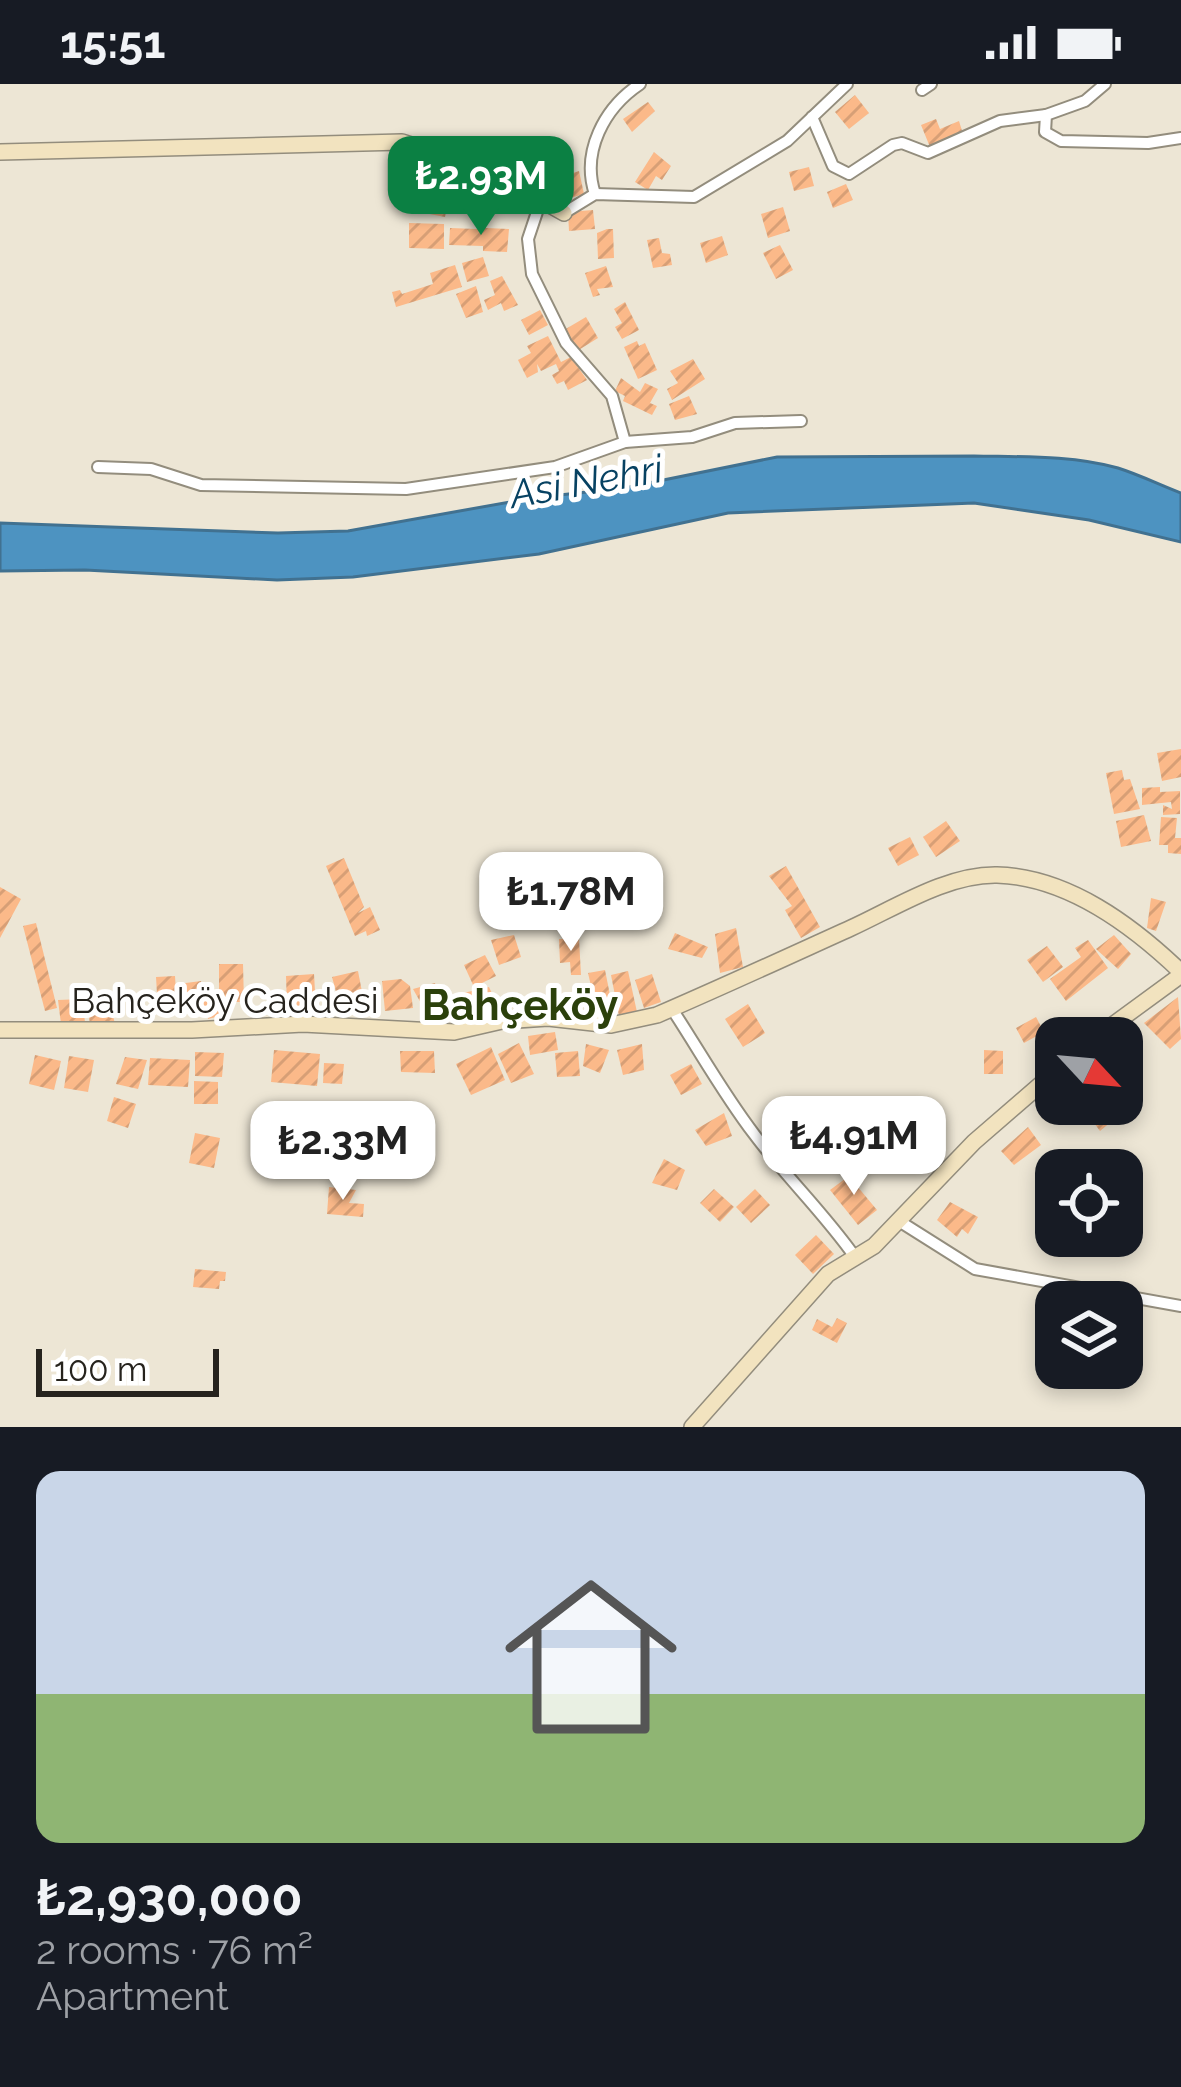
<!DOCTYPE html>
<meta charset="utf-8">
<style>
:root{--surface:#171b24;--page:#242831;--text:#f1f3f6;--muted:#9ea1a6;--accent:#0b8043}
body{margin:0;font-family:Raleway,sans-serif;background:var(--page);color:var(--text);height:100vh;display:flex;flex-direction:column;font-size:45px;white-space:nowrap}
*{box-sizing:border-box;margin:0}
p{font-size:39px;color:var(--muted)}
.icon{flex:none;width:66px;height:66px;fill:none;stroke:currentColor;stroke-width:2;stroke-linecap:round;stroke-linejoin:round}
.map{position:relative;height:1343px;overflow:hidden}
.sheet{display:flex;flex-direction:column;background:var(--surface);flex:1}
.sheet>*{flex:none}
.needle{width:78px;rotate:116deg}
.fabs{position:absolute;left:1035px;top:933px;display:grid;gap:24px}
.fabs a{display:grid;place-items:center;width:108px;height:108px;border-radius:24px;background:var(--surface);box-shadow:0 6px 18px #0003;font-size:60px}
.scale{position:absolute;left:36px;bottom:30px;width:183px;box-sizing:border-box;padding-left:12px;border:6px solid #26231d;border-top:0;font-size:33px;line-height:42px;white-space:nowrap;color:#26231d;-webkit-text-stroke:9px #fff;paint-order:stroke}
.price{position:absolute;translate:-50% -102px;padding:0 27px;border-radius:24px;background:#fff;color:#222;font-size:39px;line-height:78px;filter:drop-shadow(0 3px 6px #0008)}
.price::after{content:'';position:absolute;left:50%;top:72px;width:36px;height:27px;margin-left:-18px;background:inherit;clip-path:polygon(0 0,100% 0,50% 100%)}
.price.selected{background:var(--accent);color:#fff}
ul{padding:0;list-style:none}
li{display:grid;align-content:center;gap:24px;height:636px;padding:0 36px}
li span{display:grid;place-items:center;height:372px;border-radius:24px;color:#555}
li>.icon{margin-inline-start:auto}
span .icon{width:216px;height:216px;fill:#fffc;stroke-width:1}
li b{font-size:51px}
.status{display:flex;justify-content:space-between;align-items:center;height:84px;padding:0 60px;background:var(--surface);direction:ltr}
.status svg{height:33px;fill:currentColor}
.map>svg:first-child{display:block}
.water{fill:#4d93c1;stroke:#417190;stroke-width:3}
.building{fill:url(#building-hatch)}
.lines{fill:none;stroke-linecap:round;stroke-linejoin:round}
.street-casing{stroke:#938d7d;stroke-width:14}
.secondary-casing{stroke:#938d7d;stroke-width:18}
.street{stroke:#fff;stroke-width:10}
.secondary{stroke:#f2e3bf;stroke-width:15}
.labels{text-anchor:middle;dominant-baseline:central;stroke-width:10;stroke-linejoin:round;paint-order:stroke}
.street-label{font-size:36px;fill:#26231d;stroke:#fff}
.water-label{font-size:39px;font-style:italic;fill:#074262;stroke:#fff}
.quarter-label{font-size:42px;font-weight:bold;fill:#2b400b;stroke:#fff}
</style>
<div class="status"><b>15:51</b><svg viewBox="0 0 49 12"><path d="M0 12V9h3v3zM5 12V6h3v6zM10 12V3h3v9zM15 12V0h3v12zM26 1h20v11H26zM47 4h2v5h-2z"/></svg></div>
<div class="map">
<svg width="1181" height="1343" viewBox="0 0 1181 1343">
<defs>
<pattern id="building-hatch" width="6" height="6" patternUnits="userSpaceOnUse" patternTransform="scale(3)"><rect width="6" height="6" fill="#fbb989"/><path d="M-1 1l2-2M0 6l6-6M5 7l2-2" fill="none" stroke="#d79f76"/></pattern>
</defs>
<rect width="100%" height="100%" fill="#ede6d5"/>
<path class="water" d="M 974,372 C 1021,373 1072,371 1118,384 C 1140,391 1160,401 1181,409 L 1181,458 L 1089,436 L 974,419 L 728,429 L 539,470 L 353,493 L 277,496 L 85,486 L 0,487 L 0,439 L 278,449 L 348,447 L 532,414 L 624,404 L 777,373 Z"/>
<g class="building">
<polygon points="855,11 869,29 849,45 835,28"/>
<polygon points="648,18 655,27 632,48 623,35"/>
<polygon points="936,35 940,45 959,37 963,50 930,63 921,41"/>
<polygon points="654,68 671,82 662,96 656,92 648,106 635,98"/>
<polygon points="809,83 814,102 794,107 789,88"/>
<polygon points="579,87 584,110 553,119 545,98"/>
<polygon points="846,100 853,116 833,124 827,108"/>
<polygon points="418,106 449,112 445,133 414,127"/>
<polygon points="783,123 790,147 768,154 761,130"/>
<polygon points="593,126 595,145 569,147 568,128"/>
<polygon points="478,138 486,138 486,144 509,145 507,168 483,167 483,162 449,161 450,144 477,145"/>
<polygon points="409,139 444,140 444,165 409,164"/>
<polygon points="607,145 613,145 614,174 598,175 597,149"/>
<polygon points="722,152 728,171 706,179 700,159"/>
<polygon points="659,154 662,169 670,170 672,181 653,184 647,156"/>
<polygon points="780,161 793,186 776,195 763,169"/>
<polygon points="483,173 489,192 467,198 462,179"/>
<polygon points="455,181 462,203 396,223 392,208 400,206 402,210 433,200 430,189"/>
<polygon points="606,182 613,203 597,205 600,211 593,213 585,189"/>
<polygon points="502,192 518,221 504,227 501,219 488,226 484,216 495,211 490,197"/>
<polygon points="476,202 483,228 466,234 456,210"/>
<polygon points="625,218 639,246 622,255 615,243 622,239 614,225"/>
<polygon points="540,226 548,241 529,251 521,236"/>
<polygon points="586,233 598,254 577,267 564,246"/>
<polygon points="548,252 561,278 571,273 587,296 568,306 564,297 557,300 552,291 559,287 556,280 541,287 537,280 538,288 527,294 518,276 531,269 527,262"/>
<polygon points="637,257 639,262 645,259 657,286 638,295 624,263"/>
<polygon points="693,275 705,295 672,316 667,305 678,299 670,287"/>
<polygon points="621,294 640,308 645,299 658,305 650,319 657,322 652,331 623,317 625,312 615,307"/>
<polygon points="689,312 697,330 675,336 669,320"/>
<polygon points="1181,665 1181,693 1162,697 1157,669"/>
<polygon points="1122,686 1124,696 1130,695 1140,725 1114,730 1106,689"/>
<polygon points="1160,703 1160,708 1180,707 1180,730 1163,731 1163,721 1172,725 1171,718 1142,721 1142,704"/>
<polygon points="1144,731 1151,757 1121,763 1116,737"/>
<polygon points="1161,733 1177,734 1175,754 1181,754 1181,770 1168,769 1168,761 1159,761"/>
<polygon points="946,737 960,757 936,773 923,753"/>
<polygon points="910,753 919,771 898,782 888,764"/>
<polygon points="344,774 364,823 358,829 370,823 380,846 367,852 366,847 355,852 326,782"/>
<polygon points="559,782 565,790 570,789 572,804 568,805 569,810 553,813 552,806 543,808 539,786"/>
<polygon points="786,782 820,843 801,854 785,826 792,822 769,792"/>
<polygon points="606,788 610,810 592,812 591,801 575,802 574,795 584,794 584,790"/>
<polygon points="0,803 21,815 0,854"/>
<polygon points="1151,814 1166,818 1156,847 1147,844"/>
<polygon points="36,839 57,924 45,927 23,842"/>
<polygon points="736,844 743,883 720,889 715,850"/>
<polygon points="675,849 708,863 702,874 668,865"/>
<polygon points="514,851 521,873 499,881 491,856"/>
<polygon points="1114,851 1131,870 1118,885 1096,865"/>
<polygon points="579,854 581,891 571,891 570,878 560,879 559,855"/>
<polygon points="1088,856 1108,884 1066,917 1050,895 1081,873 1075,864"/>
<polygon points="1047,862 1063,883 1043,898 1027,876"/>
<polygon points="485,871 496,892 474,903 464,881"/>
<polygon points="219,880 243,880 244,918 226,918 226,913 219,913"/>
<polygon points="605,886 611,916 595,919 588,889"/>
<polygon points="358,887 363,913 339,919 332,893"/>
<polygon points="628,887 637,928 619,932 611,891"/>
<polygon points="314,890 316,924 287,922 286,892"/>
<polygon points="652,890 661,918 644,924 635,896"/>
<polygon points="175,892 177,926 158,927 156,893"/>
<polygon points="401,895 410,902 413,924 385,927 382,897"/>
<polygon points="201,897 204,911 216,908 220,932 208,935 206,924 197,926 196,919 190,919 191,926 182,928 178,900"/>
<polygon points="435,899 442,921 426,928 413,905"/>
<polygon points="489,903 496,918 504,914 508,922 467,940 459,910"/>
<polygon points="107,908 115,940 90,941 86,909"/>
<polygon points="1178,913 1181,955 1170,965 1144,939"/>
<polygon points="82,915 85,938 61,940 58,916"/>
<polygon points="748,920 765,949 743,963 725,935"/>
<polygon points="1036,933 1044,948 1024,959 1016,944"/>
<polygon points="555,948 558,966 530,971 528,952"/>
<polygon points="519,959 534,990 511,999 498,970"/>
<polygon points="586,960 609,966 600,989 583,982"/>
<polygon points="642,960 644,986 623,991 617,966"/>
<polygon points="1122,962 1143,992 1122,1011"/>
<polygon points="491,963 505,996 471,1011 456,980"/>
<polygon points="274,966 320,970 317,1002 271,998"/>
<polygon points="984,966 1003,967 1003,990 984,990"/>
<polygon points="400,967 434,967 435,989 401,988"/>
<polygon points="578,967 580,992 557,993 555,969"/>
<polygon points="195,968 224,969 222,993 195,992"/>
<polygon points="35,971 61,977 54,1006 29,1000"/>
<polygon points="69,972 94,976 88,1008 64,1004"/>
<polygon points="125,973 147,976 138,1005 116,1000"/>
<polygon points="150,974 190,976 188,1003 148,1001"/>
<polygon points="324,979 344,980 342,1000 323,999"/>
<polygon points="691,980 702,1000 681,1011 670,991"/>
<polygon points="194,997 218,998 218,1020 194,1020"/>
<polygon points="114,1013 136,1020 128,1044 107,1037"/>
<polygon points="1080,1020 1106,1024 1112,1037 1100,1047"/>
<polygon points="724,1029 732,1052 706,1062 695,1046"/>
<polygon points="348,1041 349,1056 319,1059 318,1048"/>
<polygon points="1028,1043 1041,1061 1014,1081 1001,1067"/>
<polygon points="195,1049 220,1054 214,1084 189,1079"/>
<polygon points="327,1072 349,1072 348,1094 330,1094"/>
<polygon points="664,1075 685,1086 677,1106 652,1099"/>
<polygon points="857,1086 865,1095 857,1102 877,1126 858,1141 830,1106"/>
<polygon points="329,1103 356,1106 349,1119 364,1120 363,1133 327,1130"/>
<polygon points="714,1105 734,1123 720,1138 700,1119"/>
<polygon points="755,1105 770,1121 751,1139 736,1123"/>
<polygon points="950,1118 978,1133 968,1150 962,1145 957,1153 937,1136"/>
<polygon points="816,1151 834,1170 813,1190 795,1171"/>
<polygon points="195,1185 226,1188 225,1197 220,1197 219,1205 193,1203"/>
<polygon points="837,1234 847,1239 837,1259 812,1246 817,1235 832,1243"/>
</g>
<g class="lines">
<g class="street-casing">
<g id="street">
<polyline points="1105,0 1085,17 1046,31 1045,48 1061,57 1148,59 1181,54"/>
<polyline points="922,6 931,0"/>
<polyline points="812,33 833,82 849,90 893,61 902,59 928,69 1000,37 1046,31"/>
<path d="M 595,110 C 581,68 604,24 640,0"/>
<polyline points="541,116 528,155 532,190 566,259 612,312 625,358"/>
<polyline points="564,129 595,110 694,113 787,57 847,0"/>
<polyline points="98,383 151,385 201,401 406,405 555,383 625,358 692,353 735,339 801,337"/>
<path d="M 672,925 C 699,966 724,1011 754,1050 C 786,1093 824,1129 855,1173"/>
<polyline points="899,1137 975,1185 1181,1222"/>
</g>
</g>
<g class="secondary-casing">
<g id="secondary">
<polyline points="0,68 402,58 486,85 564,129"/>
<path d="M 0,946 L 192,946 L 303,940 L 454,948 L 502,937 L 548,934 L 611,941 L 657,931 C 722,903 787,873 851,844 C 895,824 947,790 997,791 C 1068,793 1132,841 1181,888"/>
<polyline points="1095,954 1181,891"/>
<polyline points="692,1343 828,1190 874,1162 974,1058 1056,987"/>
</g>
</g>
<use href="#street" class="street"/>
<use href="#secondary" class="secondary"/>
</g>
<g class="labels">
<g class="street-label">
<text x="225" y="916">Bahçeköy Caddesi</text>
</g>
<g class="water-label">
<text transform="translate(586 397) rotate(-10)">Asi Nehri</text>
</g>
<g class="quarter-label">
<text x="520" y="921">Bahçeköy</text>
</g>
</g>
</svg>
<div class="fabs">
<a><svg class="needle" viewBox="-14 -14 28 28"><path d="M0-13l5 13h-10z" fill="#e53935"/><path d="M0 13l5-13h-10z" fill="#9ea1a6"/></svg></a>
<a><svg class="icon" aria-label="locate" viewBox="0 0 24 24"><circle cx="12" cy="12" r="6"/><path d="M12 2v4M12 18v4M2 12h4M18 12h4"/></svg></a>
<a><svg class="icon" aria-label="layers" viewBox="0 0 24 24"><path d="M12 4l9 5-9 5-9-5zM3 14l9 5 9-5"/></svg></a>
</div>
<div class="scale">100 m</div>
<b class="price selected" style="left:481px;top:154px">₺2.93M</b>
<b class="price" style="left:571px;top:870px">₺1.78M</b>
<b class="price" style="left:854px;top:1114px">₺4.91M</b>
<b class="price" style="left:343px;top:1119px">₺2.33M</b>
</div>
<section class="sheet">
<ul>
<li><span style="background:linear-gradient(#c9d6e8 60%,#8fb573 0)"><svg class="icon" aria-label="home" viewBox="0 0 24 24"><path d="M3 11l9-7 9 7M6 9v11h12V9"/></svg></span><div><b>₺2,930,000</b><p>2 rooms · 76 m²</p><p>Apartment</p></div></li>
</ul>
</section>
